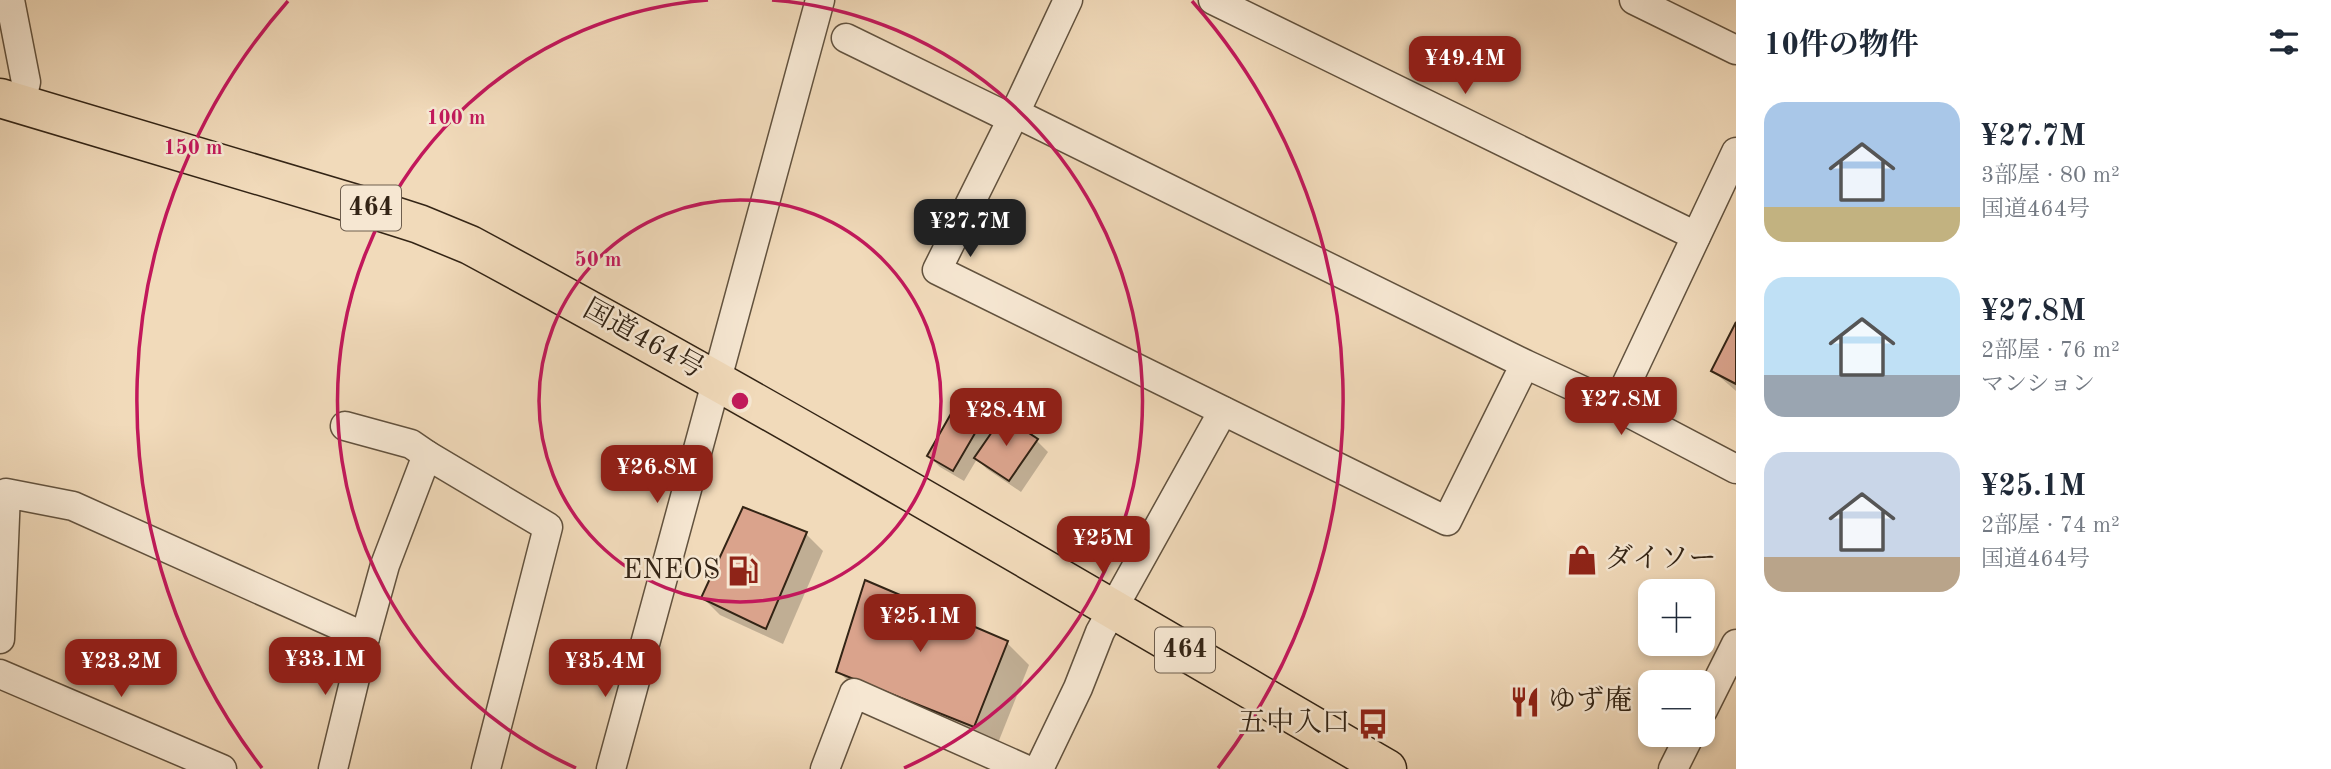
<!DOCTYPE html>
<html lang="ja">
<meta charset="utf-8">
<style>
:root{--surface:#fff;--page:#f6f6f7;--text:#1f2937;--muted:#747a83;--accent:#8f2418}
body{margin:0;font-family:"Old Standard TT","Noto Serif JP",serif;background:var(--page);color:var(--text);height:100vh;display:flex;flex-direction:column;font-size:26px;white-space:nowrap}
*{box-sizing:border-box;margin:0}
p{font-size:23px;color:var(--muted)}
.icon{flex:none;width:38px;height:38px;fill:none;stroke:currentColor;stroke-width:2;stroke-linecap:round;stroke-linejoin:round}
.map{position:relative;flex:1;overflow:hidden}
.details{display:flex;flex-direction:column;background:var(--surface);width:595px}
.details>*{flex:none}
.buttons{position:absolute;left:1638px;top:579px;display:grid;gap:14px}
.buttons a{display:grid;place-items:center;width:77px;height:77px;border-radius:14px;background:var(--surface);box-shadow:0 4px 10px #0003;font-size:35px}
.price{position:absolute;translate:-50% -60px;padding:0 16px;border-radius:14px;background:var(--accent);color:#fff;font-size:23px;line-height:46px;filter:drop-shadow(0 2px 4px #0008)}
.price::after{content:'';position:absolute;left:50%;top:42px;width:21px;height:16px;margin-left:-10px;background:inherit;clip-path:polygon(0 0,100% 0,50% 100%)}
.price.current{background:#222;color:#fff}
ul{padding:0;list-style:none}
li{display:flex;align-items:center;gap:21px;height:175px;padding:0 28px}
li span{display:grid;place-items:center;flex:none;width:196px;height:140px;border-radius:21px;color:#555}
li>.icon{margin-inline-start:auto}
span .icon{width:84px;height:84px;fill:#fffc;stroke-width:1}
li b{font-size:30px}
h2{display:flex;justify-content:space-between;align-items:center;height:84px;padding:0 28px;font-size:30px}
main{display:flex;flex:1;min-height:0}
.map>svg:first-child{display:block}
.shadow{fill:#0003}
.building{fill:#daa38c;stroke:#332415;stroke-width:2}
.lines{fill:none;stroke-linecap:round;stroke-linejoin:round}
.minor-casing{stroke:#62523e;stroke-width:31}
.highway-casing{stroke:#332415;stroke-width:41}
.minor{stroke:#f6e7d2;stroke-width:28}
.highway{stroke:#f1daba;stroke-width:38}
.ring{fill:none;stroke:#c2185b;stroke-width:3.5}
.labels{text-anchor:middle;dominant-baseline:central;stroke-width:5;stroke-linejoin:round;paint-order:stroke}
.shield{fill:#f6e7d2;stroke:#6e5e4e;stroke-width:2}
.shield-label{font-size:26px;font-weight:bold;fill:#332415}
.street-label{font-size:28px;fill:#332415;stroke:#f6e7d2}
.poi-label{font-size:28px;fill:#332415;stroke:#f6e7d2;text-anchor:start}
.centre{fill:#c2185b;stroke:#f6e7d2;stroke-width:3.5}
.ring-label{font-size:21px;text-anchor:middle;font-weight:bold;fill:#c2185b;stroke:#f6e7d2;stroke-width:5;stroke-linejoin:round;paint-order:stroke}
</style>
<main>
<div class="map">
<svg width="1736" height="769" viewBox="0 0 1736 769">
<rect width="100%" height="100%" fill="#f1daba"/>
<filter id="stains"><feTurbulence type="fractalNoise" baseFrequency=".00286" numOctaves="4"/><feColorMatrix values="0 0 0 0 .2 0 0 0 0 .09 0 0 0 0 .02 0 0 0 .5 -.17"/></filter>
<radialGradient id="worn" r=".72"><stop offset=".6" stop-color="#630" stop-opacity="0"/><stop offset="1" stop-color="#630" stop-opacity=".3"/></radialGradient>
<g class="shadow">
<polygon points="1736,326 1736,391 1713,371"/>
<polygon points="987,413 999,425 1036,440 1048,452 1021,492 987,469 977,459 964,481 940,467 929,456"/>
<polygon points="806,534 823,551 783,644 720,615 703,598"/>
<polygon points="1007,643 1029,665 996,748 860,693 838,671"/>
</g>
<g class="building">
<polygon points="1736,322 1736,384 1711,371"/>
<polygon points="961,396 988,411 953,471 927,456"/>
<polygon points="1003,416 1038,439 1009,481 974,458"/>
<polygon points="743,507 807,532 766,629 701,598"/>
<polygon points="865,580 1008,641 974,727 836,672"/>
</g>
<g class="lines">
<g class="minor-casing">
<g id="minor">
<polyline points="10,0 26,82 21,104"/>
<polyline points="1213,0 1696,236"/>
<polyline points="1634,0 1736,50"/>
<polyline points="846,38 1012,119"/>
<polyline points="1015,113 1068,0"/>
<polyline points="1525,364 1447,521 937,270 1015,113 1525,364 1616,406 1736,469"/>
<polyline points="1616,406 1736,152"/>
<polyline points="345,426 411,444 427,455"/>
<polyline points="0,639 6,493 73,506 365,637 385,565 427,455 548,527 486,769"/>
<polyline points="0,674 222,769"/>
<polyline points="1703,710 1736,644"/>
<polyline points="333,769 365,637"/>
<polyline points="611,769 820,0"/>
<polyline points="825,769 854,693 1025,769"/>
<polyline points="1039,769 1078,688 1100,632 1223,411"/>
<polyline points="1673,769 1690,735"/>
</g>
</g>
<g class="highway-casing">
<path id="highway" d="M 0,98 L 369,208 L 419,224 L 470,245 C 780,412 1083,592 1387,769"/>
</g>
<use href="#minor" class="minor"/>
<use href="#highway" class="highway"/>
</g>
<g class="ring">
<circle cx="740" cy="401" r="201"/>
<path d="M576 768A402 402 0 0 1 708 0M772 0A402 402 0 0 1 904 768"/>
<path d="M262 768A603 603 0 0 1 288 1M1192 1A603 603 0 0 1 1218 768"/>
</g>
<defs>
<g id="shop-bare" transform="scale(2.415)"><path d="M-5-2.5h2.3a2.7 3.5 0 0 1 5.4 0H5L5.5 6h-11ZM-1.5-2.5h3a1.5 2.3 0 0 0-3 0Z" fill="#8f2418" stroke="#f6e7d2" stroke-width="2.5" paint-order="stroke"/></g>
<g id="fuel-bare" transform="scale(2.415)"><path d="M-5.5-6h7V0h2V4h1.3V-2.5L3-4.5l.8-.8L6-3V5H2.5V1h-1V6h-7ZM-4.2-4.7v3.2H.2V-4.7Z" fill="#8f2418" stroke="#f6e7d2" stroke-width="2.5" paint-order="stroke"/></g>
<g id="restaurant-bare" transform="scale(2.415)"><path d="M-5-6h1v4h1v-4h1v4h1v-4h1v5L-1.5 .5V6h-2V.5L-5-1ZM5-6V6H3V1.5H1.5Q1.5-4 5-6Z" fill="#8f2418" stroke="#f6e7d2" stroke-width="2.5" paint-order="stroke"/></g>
<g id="bus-bare" transform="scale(2.415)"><path d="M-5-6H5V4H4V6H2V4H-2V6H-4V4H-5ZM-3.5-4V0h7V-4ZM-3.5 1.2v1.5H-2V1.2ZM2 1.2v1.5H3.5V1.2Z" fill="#8f2418" stroke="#f6e7d2" stroke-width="2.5" paint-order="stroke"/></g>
</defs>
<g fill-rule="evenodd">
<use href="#shop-bare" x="1582" y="560"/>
<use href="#fuel-bare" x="743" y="571"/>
<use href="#restaurant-bare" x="1525" y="702"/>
<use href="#bus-bare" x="1373" y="724"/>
</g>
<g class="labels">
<g class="shield">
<rect x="341" y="185.5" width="60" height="45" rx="5"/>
<rect x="1155" y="627.5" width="60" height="45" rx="5"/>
</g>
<g class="shield-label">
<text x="371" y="208">464</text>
<text x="1185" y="650">464</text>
</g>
<g class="street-label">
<text transform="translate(643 340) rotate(29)">国道464号</text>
</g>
<g class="poi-label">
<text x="1605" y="560">ダイソー</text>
<text x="720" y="571" text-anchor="end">ENEOS</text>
<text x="1548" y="702">ゆず庵</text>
<text x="1350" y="724" text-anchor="end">五中入口</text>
</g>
</g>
<circle cx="740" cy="401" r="10" class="centre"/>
<g class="ring-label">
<text x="456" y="124">100 m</text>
<text x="193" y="154">150 m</text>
<text x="598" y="266">50 m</text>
</g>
<rect width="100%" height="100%" filter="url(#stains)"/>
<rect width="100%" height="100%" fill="url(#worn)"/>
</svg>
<div class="buttons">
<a>+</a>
<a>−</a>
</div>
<b class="price" style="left:1465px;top:96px">¥49.4M</b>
<b class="price current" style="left:970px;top:259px">¥27.7M</b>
<b class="price" style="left:1621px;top:437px">¥27.8M</b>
<b class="price" style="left:1006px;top:448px">¥28.4M</b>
<b class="price" style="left:657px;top:505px">¥26.8M</b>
<b class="price" style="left:1103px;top:576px">¥25M</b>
<b class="price" style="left:920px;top:654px">¥25.1M</b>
<b class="price" style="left:325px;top:697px">¥33.1M</b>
<b class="price" style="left:121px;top:699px">¥23.2M</b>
<b class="price" style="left:605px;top:699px">¥35.4M</b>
</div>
<section class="details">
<h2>10件の物件<svg class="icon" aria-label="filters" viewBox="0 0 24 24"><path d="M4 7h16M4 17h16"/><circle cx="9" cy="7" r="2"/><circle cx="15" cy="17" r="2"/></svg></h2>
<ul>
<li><span style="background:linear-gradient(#a9c7e8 75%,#c2b280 0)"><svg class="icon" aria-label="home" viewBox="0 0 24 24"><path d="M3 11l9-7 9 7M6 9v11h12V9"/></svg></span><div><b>¥27.7M</b><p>3部屋 · 80 m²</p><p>国道464号</p></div></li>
<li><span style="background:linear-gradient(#bfe0f5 70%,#9aa5b1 0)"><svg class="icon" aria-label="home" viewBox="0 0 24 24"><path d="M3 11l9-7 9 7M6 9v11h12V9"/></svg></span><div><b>¥27.8M</b><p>2部屋 · 76 m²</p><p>マンション</p></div></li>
<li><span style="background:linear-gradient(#c9d6e8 75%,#b9a48a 0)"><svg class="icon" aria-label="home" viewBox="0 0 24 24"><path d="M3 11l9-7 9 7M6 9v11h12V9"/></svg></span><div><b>¥25.1M</b><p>2部屋 · 74 m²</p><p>国道464号</p></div></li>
</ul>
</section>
</main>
